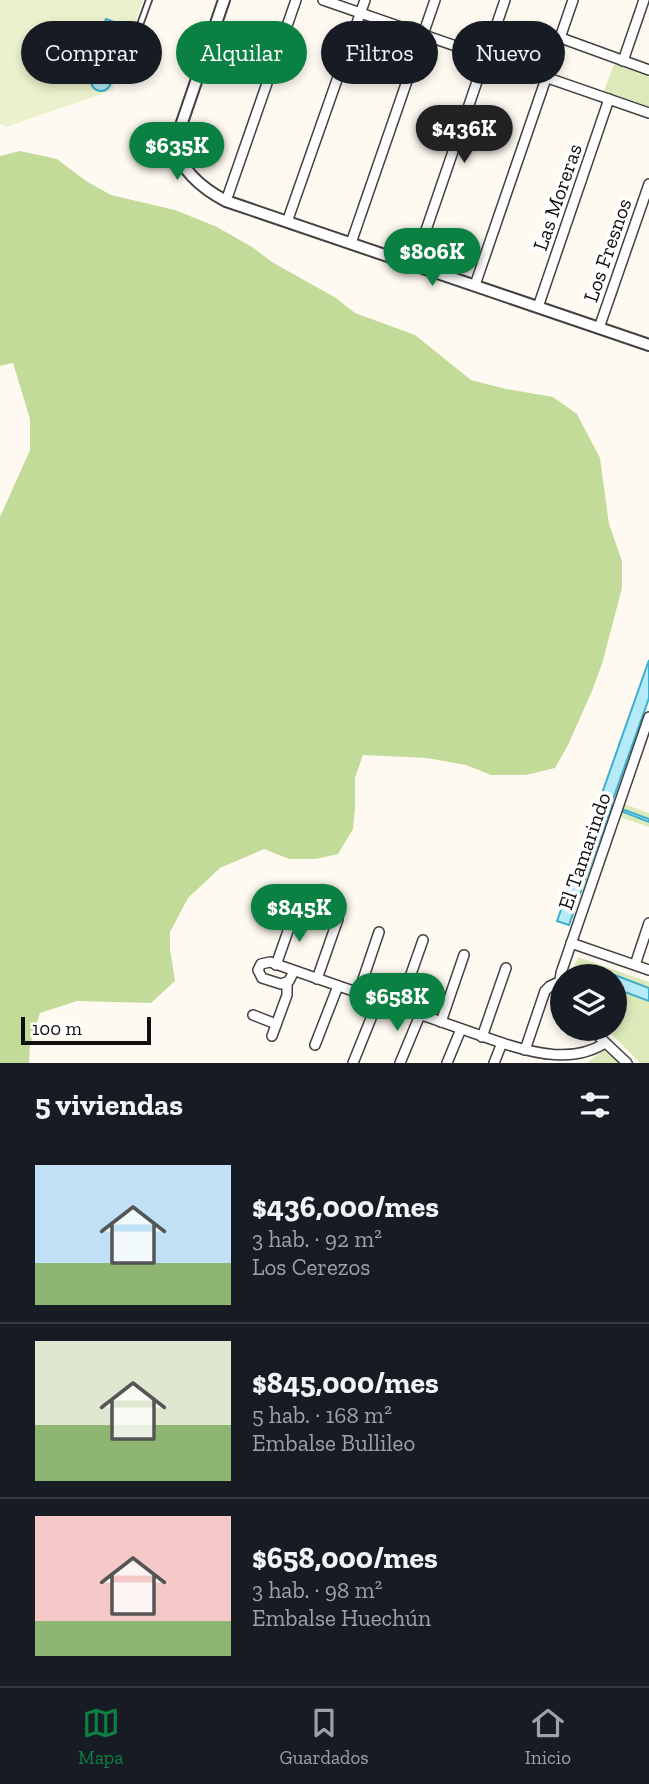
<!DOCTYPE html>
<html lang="es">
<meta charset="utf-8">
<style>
:root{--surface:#171b24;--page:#242831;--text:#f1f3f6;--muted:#9ea1a6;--line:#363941;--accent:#0b8043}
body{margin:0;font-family:"Zilla Slab",serif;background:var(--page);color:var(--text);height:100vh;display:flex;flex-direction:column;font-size:26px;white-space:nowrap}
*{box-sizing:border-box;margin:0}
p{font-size:23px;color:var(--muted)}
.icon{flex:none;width:38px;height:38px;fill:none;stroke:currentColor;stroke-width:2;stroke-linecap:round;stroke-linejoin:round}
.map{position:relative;height:1063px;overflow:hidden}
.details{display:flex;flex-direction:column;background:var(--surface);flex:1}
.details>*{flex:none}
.hud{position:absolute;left:21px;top:21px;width:607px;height:63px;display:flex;gap:14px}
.buttons{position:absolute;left:550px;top:964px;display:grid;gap:14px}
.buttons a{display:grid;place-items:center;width:77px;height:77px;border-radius:50%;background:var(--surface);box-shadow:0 4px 10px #0003;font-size:35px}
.scale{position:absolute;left:21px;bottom:18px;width:130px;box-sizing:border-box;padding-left:7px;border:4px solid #0f0f0f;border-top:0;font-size:19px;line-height:24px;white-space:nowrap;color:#0f0f0f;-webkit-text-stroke:5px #fff;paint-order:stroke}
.price{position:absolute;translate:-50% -60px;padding:0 16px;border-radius:24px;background:var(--accent);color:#fff;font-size:23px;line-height:46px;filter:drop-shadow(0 2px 4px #0008)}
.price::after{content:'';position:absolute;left:50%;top:42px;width:21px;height:16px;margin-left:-10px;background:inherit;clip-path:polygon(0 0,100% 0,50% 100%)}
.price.on{background:#222;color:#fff}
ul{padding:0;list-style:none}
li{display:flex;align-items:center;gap:21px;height:175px;padding:0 35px}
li+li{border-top:2px solid var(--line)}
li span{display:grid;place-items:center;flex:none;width:196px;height:140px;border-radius:0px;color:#555}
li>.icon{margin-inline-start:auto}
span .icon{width:84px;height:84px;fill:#fffc;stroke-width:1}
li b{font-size:30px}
h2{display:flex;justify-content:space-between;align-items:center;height:84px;padding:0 35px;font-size:30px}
.chip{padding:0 24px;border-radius:32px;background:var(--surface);box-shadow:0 4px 10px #0003;font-size:24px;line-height:63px}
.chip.on{background:var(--accent);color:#fff}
.dock{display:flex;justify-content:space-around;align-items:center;height:98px;border-top:2px solid var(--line);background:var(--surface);font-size:19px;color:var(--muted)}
.dock a{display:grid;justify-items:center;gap:4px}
.dock .on{color:var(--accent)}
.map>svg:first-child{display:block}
.green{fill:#dceaba}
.forest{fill:#c3db99}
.pitch{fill:#ebf1cc}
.water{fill:#b6eaf7;stroke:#3caece;stroke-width:2}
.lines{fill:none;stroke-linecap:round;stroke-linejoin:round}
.service-casing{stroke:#424242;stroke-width:8}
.minor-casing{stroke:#424242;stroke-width:12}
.tertiary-casing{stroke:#424242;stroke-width:14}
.service{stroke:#fff;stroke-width:4.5}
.minor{stroke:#fff;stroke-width:9}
.tertiary{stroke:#fff;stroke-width:10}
.labels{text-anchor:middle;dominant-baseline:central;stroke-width:7;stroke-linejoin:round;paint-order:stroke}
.street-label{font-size:21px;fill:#0f0f0f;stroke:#fff}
</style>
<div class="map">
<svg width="649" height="1063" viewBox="0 0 649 1063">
<rect width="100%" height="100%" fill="#fffaf1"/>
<g class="green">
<polygon points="614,64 649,77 649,107 604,91"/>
<polygon points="615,801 649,813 649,827 611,814"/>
<polygon points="578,957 649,982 649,1063 640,1063 607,1029 614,1029 614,976 570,976"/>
<polygon points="604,1050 619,1063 588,1063 588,1062"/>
</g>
<polygon class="forest" points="20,151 57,159 86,181 111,195 175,210 217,227 252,247 272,262 336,298 355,313 415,335 471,380 506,389 553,397 577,414 600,458 609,524 622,561 622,588 602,664 592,691 568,745 555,768 526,775 491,775 466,765 427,758 363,755 355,778 355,807 353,829 338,854 316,859 289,859 264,849 220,868 188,898 170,932 170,949 175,981 151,1003 77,1001 40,1013 30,1045 29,1063 0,1063 0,517 30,450 30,419 13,363 0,366 0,156"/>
<polygon class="pitch" points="0,0 143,0 113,90 6,127 0,124"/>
<g class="water">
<polygon points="106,19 114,22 113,28 126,33 118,63 104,57 101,64 90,60"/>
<circle cx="101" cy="81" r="10"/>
<polygon points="649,660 649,698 611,805 649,819 649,822 611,807 569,925 557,921"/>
<polygon points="591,966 649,988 649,1001 614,988 614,976 588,976"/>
</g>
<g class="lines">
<g class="service-casing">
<polyline id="service" points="148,65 128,58 149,0"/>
</g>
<g class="minor-casing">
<g id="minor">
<polyline points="323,0 649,113"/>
<polyline points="561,38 649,70"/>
<polyline points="623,61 644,0"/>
<polyline points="226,201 296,0"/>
<polyline points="287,222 365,0"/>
<polyline points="351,243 435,0"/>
<polyline points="414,265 505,0"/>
<polyline points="475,285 573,0"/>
<polyline points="538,307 609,99"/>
<polyline points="599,328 649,184"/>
<polyline points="571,943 649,970"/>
<polyline points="276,965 294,914"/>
<polyline points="635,965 649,923"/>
<path d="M 294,971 L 289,981 L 281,984 L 262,978 L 258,970 L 261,964 L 270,962 L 502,1043 C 536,1054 574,1063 605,1043"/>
<polyline points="317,979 338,919"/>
<polyline points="358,994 379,932"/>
<polyline points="562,997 559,987 561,973 649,717"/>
<polyline points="399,1008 423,940"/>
<polyline points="253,1015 276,1024"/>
<polyline points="441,1022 464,955"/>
<polyline points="591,1029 627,1063"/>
<polyline points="272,1036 287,995 287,983"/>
<polyline points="482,1037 506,968"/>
<polyline points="315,1045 338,986"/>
<polyline points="525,1050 545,991 550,986 559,982"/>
<polyline points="353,1063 378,1001"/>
<polyline points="400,1063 420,1015"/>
<polyline points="447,1063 461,1029"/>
<polyline points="494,1063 502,1043"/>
</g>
</g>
<g class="tertiary-casing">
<path id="tertiary" d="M 224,0 L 176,140 C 176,168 203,189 226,201 L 649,345"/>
</g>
<use href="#service" class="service"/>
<use href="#minor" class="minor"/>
<use href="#tertiary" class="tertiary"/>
</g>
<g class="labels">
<g class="street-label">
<text transform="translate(557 197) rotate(-71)">Las Moreras</text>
<text transform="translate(607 250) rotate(-71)">Los Fresnos</text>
<text transform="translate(584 851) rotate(-71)">El Tamarindo</text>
</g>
</g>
</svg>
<div class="buttons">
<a><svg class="icon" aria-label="layers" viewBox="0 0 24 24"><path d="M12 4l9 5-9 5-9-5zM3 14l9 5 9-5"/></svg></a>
</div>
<div class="scale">100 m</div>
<b class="price on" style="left:464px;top:165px">$436K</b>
<b class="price" style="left:177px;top:182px">$635K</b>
<b class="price" style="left:432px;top:288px">$806K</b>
<b class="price" style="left:299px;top:944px">$845K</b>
<b class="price" style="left:397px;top:1033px">$658K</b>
<div class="hud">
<a class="chip">Comprar</a>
<a class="chip on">Alquilar</a>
<a class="chip">Filtros</a>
<a class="chip">Nuevo</a>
</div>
</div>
<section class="details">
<h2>5 viviendas<svg class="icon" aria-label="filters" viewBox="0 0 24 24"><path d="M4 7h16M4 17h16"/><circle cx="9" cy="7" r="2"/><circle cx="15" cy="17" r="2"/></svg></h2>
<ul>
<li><span style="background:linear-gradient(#bfe0f5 70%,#8fb573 0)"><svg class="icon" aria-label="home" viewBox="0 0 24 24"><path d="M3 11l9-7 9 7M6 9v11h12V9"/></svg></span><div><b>$436,000/mes</b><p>3 hab. · 92 m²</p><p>Los Cerezos</p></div></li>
<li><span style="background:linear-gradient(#dfe7d0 60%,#8fb573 0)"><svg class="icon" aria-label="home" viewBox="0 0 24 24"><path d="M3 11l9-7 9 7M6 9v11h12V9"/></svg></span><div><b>$845,000/mes</b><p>5 hab. · 168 m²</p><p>Embalse Bullileo</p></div></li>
<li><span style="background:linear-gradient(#f6c9c9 75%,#8fb573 0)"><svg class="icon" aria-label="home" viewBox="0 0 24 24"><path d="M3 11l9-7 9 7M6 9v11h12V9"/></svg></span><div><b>$658,000/mes</b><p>3 hab. · 98 m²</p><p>Embalse Huechún</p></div></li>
</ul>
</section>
<nav class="dock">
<a class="on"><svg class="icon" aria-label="map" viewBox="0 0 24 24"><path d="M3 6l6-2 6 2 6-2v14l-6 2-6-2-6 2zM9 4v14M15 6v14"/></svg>Mapa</a>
<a><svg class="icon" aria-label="saved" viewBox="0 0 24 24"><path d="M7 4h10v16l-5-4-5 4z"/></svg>Guardados</a>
<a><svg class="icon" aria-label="home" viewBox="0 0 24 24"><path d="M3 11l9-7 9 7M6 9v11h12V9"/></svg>Inicio</a>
</nav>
